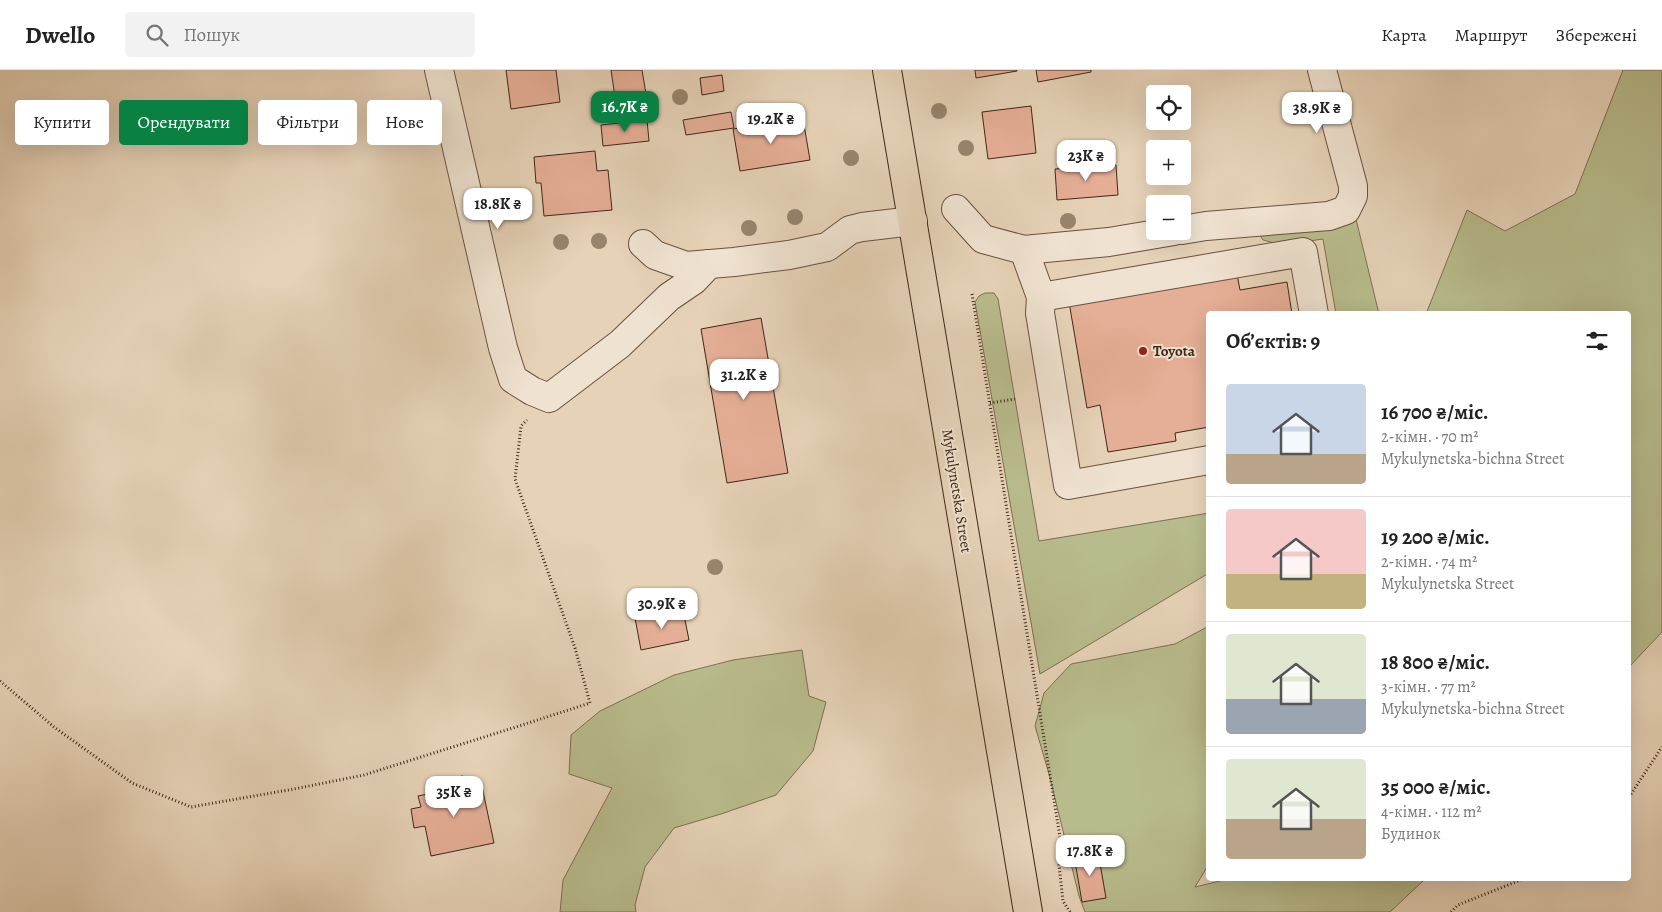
<!DOCTYPE html>
<html lang="uk">
<meta charset="utf-8">
<style>
:root{--surface:#fff;--page:#f2f2f2;--text:#222;--muted:#767676;--line:#e0e0e0;--accent:#0b8043}
body{margin:0;font-family:Alegreya,serif;background:var(--page);color:var(--text);height:100vh;display:flex;flex-direction:column;font-size:19px;white-space:nowrap}
*{box-sizing:border-box;margin:0}
p{font-size:16px;color:var(--muted)}
.icon{flex:none;width:28px;height:28px;fill:none;stroke:currentColor;stroke-width:2;stroke-linecap:round;stroke-linejoin:round}
.map{position:relative;flex:1;overflow:hidden}
.sheet{position:absolute;left:1206px;top:241px;width:425px;height:570px;display:flex;flex-direction:column;background:var(--surface);border-radius:5px;box-shadow:0 5px 20px #0002}
.sheet>*{flex:none}
.banner{position:absolute;left:15px;top:30px;width:475px;height:45px;display:flex;gap:10px}
.buttons{position:absolute;left:1146px;top:15px;display:grid;gap:10px}
.buttons a{display:grid;place-items:center;width:45px;height:45px;border-radius:5px;background:var(--surface);box-shadow:0 5px 20px #0002;font-size:25px}
.price{position:absolute;translate:-50% -42px;padding:0 11px;border-radius:10px;background:#fff;color:#222;font-size:16px;line-height:32px;filter:drop-shadow(0 1px 2px #0008)}
.price::after{content:'';position:absolute;left:50%;top:30px;width:15px;height:11px;margin-left:-8px;background:inherit;clip-path:polygon(0 0,100% 0,50% 100%)}
.price.on{background:var(--accent);color:#fff}
ul{padding:0;list-style:none}
li{display:flex;align-items:center;gap:15px;height:125px;padding:0 20px}
li+li{border-top:1px solid var(--line)}
li span{display:grid;place-items:center;flex:none;width:140px;height:100px;border-radius:5px;color:#555}
li>.icon{margin-inline-start:auto}
span .icon{width:60px;height:60px;fill:#fffc;stroke-width:1}
li b{font-size:21px}
h2{display:flex;justify-content:space-between;align-items:center;height:60px;padding:0 20px;font-size:21px}
.chip{padding:0 18px;border-radius:5px;background:var(--surface);box-shadow:0 5px 20px #0002;font-size:18px;line-height:45px}
.chip.on{background:var(--accent);color:#fff}
header{display:flex;align-items:center;gap:30px;box-sizing:border-box;height:70px;padding:0 25px;background:var(--surface);border-bottom:1px solid var(--line)}
header strong{font-size:24px}
nav{display:flex;gap:28px;margin-inline-start:auto;font-size:18px}
.search{width:350px;height:45px;background:var(--page);display:flex;align-items:center;gap:12px;box-sizing:border-box;padding:0 18px;border-radius:5px;color:var(--muted);font-size:19px}
.map>svg:first-child{display:block}
.green{fill:#b8bb8c;stroke:#7c7052}
.building{fill:#e5ae96;stroke:#412617}
.lines{fill:none;stroke-linecap:round;stroke-linejoin:round}
.minor-casing{stroke:#6a513f;stroke-width:30}
.highway-casing{stroke:#412617;stroke-width:30}
.path{stroke:#412617;stroke-width:3;stroke-dasharray:1 2.5;stroke-linecap:butt}
.minor{stroke:#efe2d0;stroke-width:28}
.highway{stroke:#e6d2b7;stroke-width:28}
.tree{fill:#98846c}
.poi-dot{fill:#8f2418;stroke:#efe2d0;stroke-width:2}
.labels{text-anchor:middle;dominant-baseline:central;stroke-width:4;stroke-linejoin:round;paint-order:stroke}
.poi-label{font-size:15px;font-weight:bold;fill:#412617;stroke:#efe2d0;text-anchor:start}
.street-label{font-size:15px;fill:#412617;stroke:#efe2d0}
</style>
<header>
<strong>Dwello</strong>
<div class="search"><svg class="icon" aria-label="search" viewBox="0 0 24 24"><circle cx="10" cy="10" r="6"/><path d="M15 15l6 6"/></svg>Пошук</div>
<nav><a>Карта</a><a>Маршрут</a><a>Збережені</a></nav>
</header>
<div class="map">
<svg width="1662" height="842" viewBox="0 0 1662 842">
<rect width="100%" height="100%" fill="#e6d2b7"/>
<filter id="stains"><feTurbulence type="fractalNoise" baseFrequency=".004" numOctaves="4"/><feColorMatrix values="0 0 0 0 .2 0 0 0 0 .09 0 0 0 0 .02 0 0 0 .5 -.17"/></filter>
<radialGradient id="worn" r=".72"><stop offset=".6" stop-color="#630" stop-opacity="0"/><stop offset="1" stop-color="#630" stop-opacity=".3"/></radialGradient>
<g class="green">
<polygon points="1623,0 1662,0 1662,562 1629,597 1629,244 1426,244 1467,140 1505,161 1575,124"/>
<polygon points="1355,145 1379,244 1336,244 1323,169 1282,175 1263,170 1257,161"/>
<polygon points="985,223 994,223 998,229 1039,471 1209,443 1209,503 1040,604 975,232 979,226"/>
<polygon points="1209,556 1209,794 1195,817 1228,809 1425,809 1390,842 1085,842 1079,826 1049,704 1035,656 1044,623 1071,594 1175,574"/>
<polygon points="802,580 809,626 826,632 813,681 776,725 721,744 674,758 645,797 635,835 636,842 560,842 563,810 612,718 569,704 571,665 600,641 674,605 733,590"/>
</g>
<g class="building">
<polygon points="506,0 556,0 560,32 511,39"/>
<polygon points="611,0 642,0 649,42 618,47"/>
<polygon points="975,0 1017,0 1017,1 976,8"/>
<polygon points="1036,0 1091,0 1091,2 1038,12"/>
<polygon points="722,5 724,21 702,25 700,8"/>
<polygon points="1031,36 1036,83 988,89 982,42"/>
<polygon points="731,42 734,58 686,65 683,50"/>
<polygon points="803,49 810,90 740,101 733,59"/>
<polygon points="647,50 649,71 603,76 601,55"/>
<polygon points="595,81 597,101 608,100 612,140 544,146 541,113 536,113 534,87"/>
<polygon points="1116,95 1118,125 1057,130 1055,99"/>
<polygon points="1237,204 1240,220 1287,212 1292,244 1209,244 1209,357 1175,363 1176,371 1108,382 1100,335 1087,338 1069,232"/>
<polygon points="761,248 788,403 727,413 701,259"/>
<polygon points="683,540 689,570 641,580 635,548"/>
<polygon points="463,706 465,716 481,712 494,773 431,786 425,756 414,758 411,739 421,737 418,726 447,720 444,709"/>
<polygon points="1098,782 1106,828 1082,832 1074,786"/>
</g>
<g class="lines">
<g class="minor-casing">
<g id="minor">
<polyline points="439,0 503,278 513,309 532,321 549,328 620,274 669,227 694,210 709,194"/>
<polyline points="956,139 983,169 1024,180 1109,172 1174,161"/>
<polyline points="1182,160 1206,156 1329,146 1346,140 1353,126 1353,116 1322,0"/>
<polyline points="643,174 655,185 686,196 734,192 789,185 827,177 850,160 862,157 913,151"/>
<polyline points="1024,180 1041,227 1040,243 1068,415 1209,390"/>
<polyline points="1041,227 1303,182 1314,244"/>
</g>
</g>
<g class="highway-casing">
<polyline id="highway" points="887,0 1028,842"/>
</g>
<g class="path">
<polyline points="972,224 1060,767 1058,786 1063,831 1070,842"/>
<polyline points="990,333 1015,329"/>
<polyline points="0,611 54,657 132,713 191,737 294,719 364,705 519,656 590,633 575,578 515,409 521,356 527,350"/>
<polyline points="1629,727 1662,677"/>
<polyline points="1451,842 1458,835 1523,809"/>
</g>
<use href="#minor" class="minor"/>
<use href="#highway" class="highway"/>
</g>
<g class="tree">
<circle cx="680" cy="27" r="8"/>
<circle cx="939" cy="41" r="8"/>
<circle cx="966" cy="78" r="8"/>
<circle cx="851" cy="88" r="8"/>
<circle cx="795" cy="147" r="8"/>
<circle cx="1068" cy="151" r="8"/>
<circle cx="749" cy="158" r="8"/>
<circle cx="599" cy="171" r="8"/>
<circle cx="561" cy="172" r="8"/>
<circle cx="715" cy="497" r="8"/>
</g>
<circle class="poi-dot" cx="1143" cy="281" r="5"/>
<g class="labels">
<g class="poi-label">
<text x="1153" y="281">Toyota</text>
</g>
<g class="street-label">
<text transform="translate(957 421) rotate(81)">Mykulynetska Street</text>
</g>
</g>
<rect width="100%" height="100%" filter="url(#stains)"/>
<rect width="100%" height="100%" fill="url(#worn)"/>
</svg>
<div class="buttons">
<a><svg class="icon" aria-label="locate" viewBox="0 0 24 24"><circle cx="12" cy="12" r="6"/><path d="M12 2v4M12 18v4M2 12h4M18 12h4"/></svg></a>
<a>+</a>
<a>−</a>
</div>
<b class="price on" style="left:625px;top:63px">16.7K ₴</b>
<b class="price" style="left:1317px;top:64px">38.9K ₴</b>
<b class="price" style="left:771px;top:75px">19.2K ₴</b>
<b class="price" style="left:1086px;top:112px">23K ₴</b>
<b class="price" style="left:498px;top:160px">18.8K ₴</b>
<b class="price" style="left:744px;top:331px">31.2K ₴</b>
<b class="price" style="left:662px;top:560px">30.9K ₴</b>
<b class="price" style="left:454px;top:748px">35K ₴</b>
<b class="price" style="left:1090px;top:807px">17.8K ₴</b>
<div class="banner">
<a class="chip">Купити</a>
<a class="chip on">Орендувати</a>
<a class="chip">Фільтри</a>
<a class="chip">Нове</a>
</div>
<section class="sheet">
<h2>Об’єктів: 9<svg class="icon" aria-label="filters" viewBox="0 0 24 24"><path d="M4 7h16M4 17h16"/><circle cx="9" cy="7" r="2"/><circle cx="15" cy="17" r="2"/></svg></h2>
<ul>
<li><span style="background:linear-gradient(#c9d6e8 70%,#b9a48a 0)"><svg class="icon" aria-label="home" viewBox="0 0 24 24"><path d="M3 11l9-7 9 7M6 9v11h12V9"/></svg></span><div><b>16 700 ₴/міс.</b><p>2-кімн. · 70 m²</p><p>Mykulynetska-bichna Street</p></div></li>
<li><span style="background:linear-gradient(#f6c9c9 65%,#c2b280 0)"><svg class="icon" aria-label="home" viewBox="0 0 24 24"><path d="M3 11l9-7 9 7M6 9v11h12V9"/></svg></span><div><b>19 200 ₴/міс.</b><p>2-кімн. · 74 m²</p><p>Mykulynetska Street</p></div></li>
<li><span style="background:linear-gradient(#dfe7d0 65%,#9aa5b1 0)"><svg class="icon" aria-label="home" viewBox="0 0 24 24"><path d="M3 11l9-7 9 7M6 9v11h12V9"/></svg></span><div><b>18 800 ₴/міс.</b><p>3-кімн. · 77 m²</p><p>Mykulynetska-bichna Street</p></div></li>
<li><span style="background:linear-gradient(#dfe7d0 60%,#b9a48a 0)"><svg class="icon" aria-label="home" viewBox="0 0 24 24"><path d="M3 11l9-7 9 7M6 9v11h12V9"/></svg></span><div><b>35 000 ₴/міс.</b><p>4-кімн. · 112 m²</p><p>Будинок</p></div></li>
</ul>
</section>
</div>
